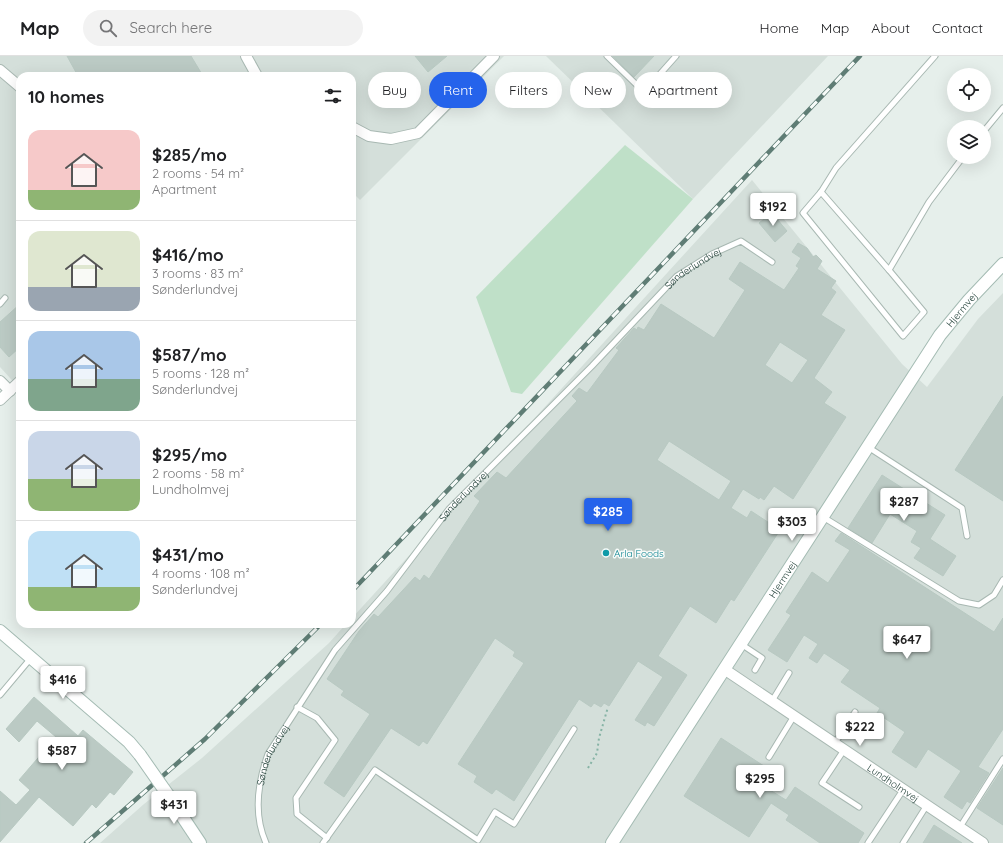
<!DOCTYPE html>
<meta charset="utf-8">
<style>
:root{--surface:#fff;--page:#f2f2f2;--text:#202124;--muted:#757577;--line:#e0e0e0;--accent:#2563eb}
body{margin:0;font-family:Quicksand,sans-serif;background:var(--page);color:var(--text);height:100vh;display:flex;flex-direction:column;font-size:15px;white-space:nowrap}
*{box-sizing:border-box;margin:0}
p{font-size:13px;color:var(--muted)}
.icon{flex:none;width:22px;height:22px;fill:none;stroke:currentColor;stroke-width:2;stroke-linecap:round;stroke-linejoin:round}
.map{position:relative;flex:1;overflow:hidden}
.drawer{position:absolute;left:16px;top:16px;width:340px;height:556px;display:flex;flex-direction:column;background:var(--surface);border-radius:12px;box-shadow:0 4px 16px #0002}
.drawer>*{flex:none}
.banner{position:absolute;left:368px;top:16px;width:380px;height:36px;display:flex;gap:8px}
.buttons{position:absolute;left:947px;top:12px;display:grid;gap:8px}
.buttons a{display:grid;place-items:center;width:44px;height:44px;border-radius:50%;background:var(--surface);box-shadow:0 4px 16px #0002;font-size:20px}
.price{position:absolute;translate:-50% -34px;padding:0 9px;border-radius:4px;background:#fff;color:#222;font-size:13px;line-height:26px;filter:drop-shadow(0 1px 2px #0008)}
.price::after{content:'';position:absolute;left:50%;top:24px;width:12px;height:9px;margin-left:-6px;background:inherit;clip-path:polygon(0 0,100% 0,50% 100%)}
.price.selected{background:var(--accent);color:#fff}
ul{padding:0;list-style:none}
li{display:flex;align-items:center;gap:12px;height:100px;padding:0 12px}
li+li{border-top:1px solid var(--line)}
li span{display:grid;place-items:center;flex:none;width:112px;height:80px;border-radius:12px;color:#555}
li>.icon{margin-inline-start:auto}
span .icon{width:48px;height:48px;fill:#fffc;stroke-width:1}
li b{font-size:17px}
h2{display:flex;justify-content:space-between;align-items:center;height:48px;padding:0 12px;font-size:17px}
.pill{padding:0 14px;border-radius:18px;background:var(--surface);box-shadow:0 4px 16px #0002;font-size:14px;line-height:36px}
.pill.selected{background:var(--accent);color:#fff}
header{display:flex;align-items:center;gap:24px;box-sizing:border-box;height:56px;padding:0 20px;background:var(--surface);border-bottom:1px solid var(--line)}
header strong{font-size:19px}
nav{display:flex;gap:22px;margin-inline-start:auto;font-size:14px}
.search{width:280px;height:36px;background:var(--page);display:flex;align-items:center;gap:10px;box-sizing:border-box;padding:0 14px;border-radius:22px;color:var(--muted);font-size:15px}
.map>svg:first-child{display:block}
.built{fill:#d4dfda}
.green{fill:#bfe0c8}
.building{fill:#bbcac4;stroke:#b8c9c2;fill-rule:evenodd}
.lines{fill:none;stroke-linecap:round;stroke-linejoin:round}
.lane-casing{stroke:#a8b8b2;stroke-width:7}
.street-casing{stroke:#a8b8b2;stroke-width:12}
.secondary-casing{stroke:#a4bbb3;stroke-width:14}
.path{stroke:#86b3a5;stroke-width:2;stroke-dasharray:2 3;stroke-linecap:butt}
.lane{stroke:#fff;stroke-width:5}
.street{stroke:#fff;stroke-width:10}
.secondary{stroke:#fff;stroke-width:12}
.rail-casing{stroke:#5f7d75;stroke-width:4.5}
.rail{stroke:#f7fbf9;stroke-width:3;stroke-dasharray:9;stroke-linecap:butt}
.secondary-bridge-casing{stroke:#a4bbb3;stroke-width:14;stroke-linecap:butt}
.secondary-bridge{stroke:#fff;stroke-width:12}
.culture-dot{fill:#0f9aa8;stroke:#f7fbf9;stroke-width:1.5}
.labels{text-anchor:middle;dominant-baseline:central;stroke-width:3;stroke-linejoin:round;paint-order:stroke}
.street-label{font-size:10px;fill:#24423a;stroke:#f7fbf9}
.culture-label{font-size:10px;fill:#0d838f;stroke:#f7fbf9;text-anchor:start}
</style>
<header>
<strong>Map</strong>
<div class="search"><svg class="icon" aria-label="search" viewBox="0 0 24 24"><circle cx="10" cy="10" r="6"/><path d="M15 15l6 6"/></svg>Search here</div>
<nav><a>Home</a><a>Map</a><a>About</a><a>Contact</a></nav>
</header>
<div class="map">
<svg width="1003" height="787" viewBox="0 0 1003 787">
<rect width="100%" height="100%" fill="#e6efeb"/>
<g class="built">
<polygon points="0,0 504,0 360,144 352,136 352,20 20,20 20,333 0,311"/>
<polygon points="546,0 828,0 693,143"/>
<polygon points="752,124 902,308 927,331 978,263 1003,237 1003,787 100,787 144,748 202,702 329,587 346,568 352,568 352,562"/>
</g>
<polygon class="green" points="625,89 693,143 522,338 511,336 476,241"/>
<g class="building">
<polygon points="67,0 191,0 203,20 78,20"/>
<polygon points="415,0 447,0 428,16"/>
<polygon points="613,0 654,0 634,21"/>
<polygon points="772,157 787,175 775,186 759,167"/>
<path d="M 798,187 L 807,192 L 813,201 L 816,199 L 822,205 L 817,213 L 836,225 L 831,232 L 836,236 L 821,259 L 845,274 L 814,322 L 832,336 L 824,347 L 846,361 L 793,443 L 774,430 L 764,444 L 760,441 L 759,443 L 743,433 L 731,452 L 747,462 L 751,455 L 780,474 L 734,545 L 731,543 L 716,567 L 690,550 L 658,600 L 687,619 L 654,670 L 647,666 L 645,670 L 635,664 L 663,621 L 638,605 L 609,650 L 604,647 L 601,651 L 594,647 L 591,651 L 579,643 L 514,745 L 496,733 L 492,738 L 474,726 L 477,720 L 458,708 L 524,607 L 513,600 L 515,596 L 495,582 L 427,688 L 423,685 L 419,690 L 391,672 L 344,741 L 324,727 L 370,658 L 341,639 L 344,635 L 327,623 L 359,575 L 374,558 L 378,561 L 415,521 L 420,525 L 424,519 L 429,523 L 480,445 L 474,440 L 497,416 L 506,422 L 577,345 L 572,340 L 579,332 L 587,337 L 619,294 L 616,292 L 634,272 L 637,274 L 638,271 L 644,274 L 661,248 L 714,282 L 745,234 L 729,223 L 740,206 L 784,234 L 799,212 L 796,210 L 801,202 L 792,196 ZM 780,286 L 808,304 L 792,327 L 765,309 ZM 669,385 L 731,425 L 719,444 L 657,404 Z"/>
<polygon points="20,248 20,291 9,301 0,291 0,266"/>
<polygon points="1003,340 1003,445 955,414"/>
<polygon points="882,419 945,459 930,483 956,500 943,520 914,502 921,492 911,486 917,475 890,458 872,487 848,472"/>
<polygon points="841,477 994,576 1003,562 1003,673 978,711 989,717 970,747 967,745 962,753 944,741 961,715 928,693 916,712 892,696 905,676 877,657 880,652 841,626 850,614 824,597 817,607 809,602 818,588 804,579 787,606 768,594 791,559 786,556 812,516 828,527 850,494 835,485"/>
<polygon points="34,641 78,680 83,674 133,716 114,739 110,736 96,752 92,748 73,770 39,741 0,786 0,735 16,749 30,734 19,724 56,681 37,665 19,686 6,673"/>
<polygon points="721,682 767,712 757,726 786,744 795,731 864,777 858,787 820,787 786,764 789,759 771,747 749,781 684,740"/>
<polygon points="1003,712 1003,769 977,752"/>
<polygon points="934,769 962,787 923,787"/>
</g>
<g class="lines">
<g class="lane-casing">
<g id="lane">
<polyline points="607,0 644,36 676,0"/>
<polyline points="935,0 836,112 821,136 803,157 903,280 924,256 889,214 929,146 963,101"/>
<polyline points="984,75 1003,52"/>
<polyline points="821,136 889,214"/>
<polyline points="0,248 5,242"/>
<polyline points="868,391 962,452 967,480"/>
<polyline points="823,461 959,545 979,549 994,539 1003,524"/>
<polyline points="741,588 762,602 755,614"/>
<polyline points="0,639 31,602"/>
<polyline points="772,645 789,617"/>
<polyline points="297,651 317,662 335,684 296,742 297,758 327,782"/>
<polyline points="835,687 855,656"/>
<polyline points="844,694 822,727 859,751"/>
<polyline points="769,701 794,660"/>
<polyline points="960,771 1003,703"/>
<path id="s1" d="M 266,787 C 253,758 258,726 268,698 L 335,594 L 387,535 L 449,453 L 592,310 L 677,220 L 712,198 L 741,185 L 772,206"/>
<polyline points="323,787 375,714 478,784 495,756 514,768 574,673"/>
<polyline points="868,787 903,734"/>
<polyline points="903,787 927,749"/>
</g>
</g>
<g class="street-casing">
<g id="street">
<polyline points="246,0 257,20"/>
<polyline points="0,14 20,31"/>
<polyline points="352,71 369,80 391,83 418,77 494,0"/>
<polyline points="0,325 10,335"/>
<polyline points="0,344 20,325"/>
<path id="s2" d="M 724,613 L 983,787"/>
</g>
</g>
<g class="secondary-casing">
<g id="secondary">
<polyline points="0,575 129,686 140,699"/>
<polyline points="168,739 200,787"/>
<path id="s3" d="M 612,787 L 940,279 L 969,244 L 1003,208"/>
</g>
</g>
<polyline class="path" points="588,712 597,697 599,682 608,651"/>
<use href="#lane" class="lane"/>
<use href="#street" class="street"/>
<use href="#secondary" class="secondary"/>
<g class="rail-casing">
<g id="rail">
<polyline points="352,535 860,0"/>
<polyline points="86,787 205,683 321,568"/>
</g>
</g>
<use href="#rail" class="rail"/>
<g class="secondary-bridge-casing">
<polyline id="secondary-bridge" points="140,699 168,739"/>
</g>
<use href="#secondary-bridge" class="secondary-bridge"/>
</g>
<circle class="culture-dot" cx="606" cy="497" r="4"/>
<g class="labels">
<g class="street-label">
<text stroke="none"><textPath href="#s1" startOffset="740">Sønderlundvej</textPath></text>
<text stroke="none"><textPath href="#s3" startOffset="638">Hjermvej</textPath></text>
<text stroke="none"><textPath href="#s1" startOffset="416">Sønderlundvej</textPath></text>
<text stroke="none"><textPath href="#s3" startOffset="314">Hjermvej</textPath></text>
<text stroke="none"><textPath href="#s1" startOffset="92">Sønderlundvej</textPath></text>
<text stroke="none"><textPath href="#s2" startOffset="204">Lundholmvej</textPath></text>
</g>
<g class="culture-label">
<text x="614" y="497">Arla Foods</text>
</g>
</g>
</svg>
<div class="buttons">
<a><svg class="icon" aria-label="locate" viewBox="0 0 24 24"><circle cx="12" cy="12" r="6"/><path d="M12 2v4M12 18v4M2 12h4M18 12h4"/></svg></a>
<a><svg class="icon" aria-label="layers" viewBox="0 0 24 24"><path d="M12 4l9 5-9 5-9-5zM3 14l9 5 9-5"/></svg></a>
</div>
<b class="price" style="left:773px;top:171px">$192</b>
<b class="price" style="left:904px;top:466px">$287</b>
<b class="price selected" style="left:608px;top:476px">$285</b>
<b class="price" style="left:792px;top:486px">$303</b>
<b class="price" style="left:907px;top:604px">$647</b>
<b class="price" style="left:63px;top:644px">$416</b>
<b class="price" style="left:860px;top:691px">$222</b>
<b class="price" style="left:62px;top:715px">$587</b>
<b class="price" style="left:760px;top:743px">$295</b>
<b class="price" style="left:174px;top:769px">$431</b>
<div class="banner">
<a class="pill">Buy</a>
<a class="pill selected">Rent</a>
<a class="pill">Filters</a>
<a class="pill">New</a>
<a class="pill">Apartment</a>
</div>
<section class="drawer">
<h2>10 homes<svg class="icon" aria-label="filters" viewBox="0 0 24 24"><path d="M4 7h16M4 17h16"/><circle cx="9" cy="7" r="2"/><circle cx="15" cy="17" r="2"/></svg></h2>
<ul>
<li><span style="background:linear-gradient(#f6c9c9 75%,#8fb573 0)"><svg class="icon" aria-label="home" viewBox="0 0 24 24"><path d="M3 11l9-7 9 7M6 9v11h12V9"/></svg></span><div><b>$285/mo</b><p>2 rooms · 54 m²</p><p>Apartment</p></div></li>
<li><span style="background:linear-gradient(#dfe7d0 70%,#9aa5b1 0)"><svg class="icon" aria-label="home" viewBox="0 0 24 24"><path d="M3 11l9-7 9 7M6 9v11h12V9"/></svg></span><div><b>$416/mo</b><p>3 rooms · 83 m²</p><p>Sønderlundvej</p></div></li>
<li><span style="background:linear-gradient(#a9c7e8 60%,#7fa58c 0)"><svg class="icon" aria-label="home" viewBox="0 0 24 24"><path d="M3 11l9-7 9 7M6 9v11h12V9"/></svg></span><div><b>$587/mo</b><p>5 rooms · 128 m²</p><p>Sønderlundvej</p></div></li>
<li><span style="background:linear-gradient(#c9d6e8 60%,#8fb573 0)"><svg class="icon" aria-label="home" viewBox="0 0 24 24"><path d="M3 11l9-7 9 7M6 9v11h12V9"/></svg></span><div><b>$295/mo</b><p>2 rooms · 58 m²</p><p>Lundholmvej</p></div></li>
<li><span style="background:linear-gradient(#bfe0f5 70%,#8fb573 0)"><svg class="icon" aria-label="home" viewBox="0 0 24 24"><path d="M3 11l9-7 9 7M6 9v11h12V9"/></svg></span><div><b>$431/mo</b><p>4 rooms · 108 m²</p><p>Sønderlundvej</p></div></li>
</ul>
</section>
</div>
